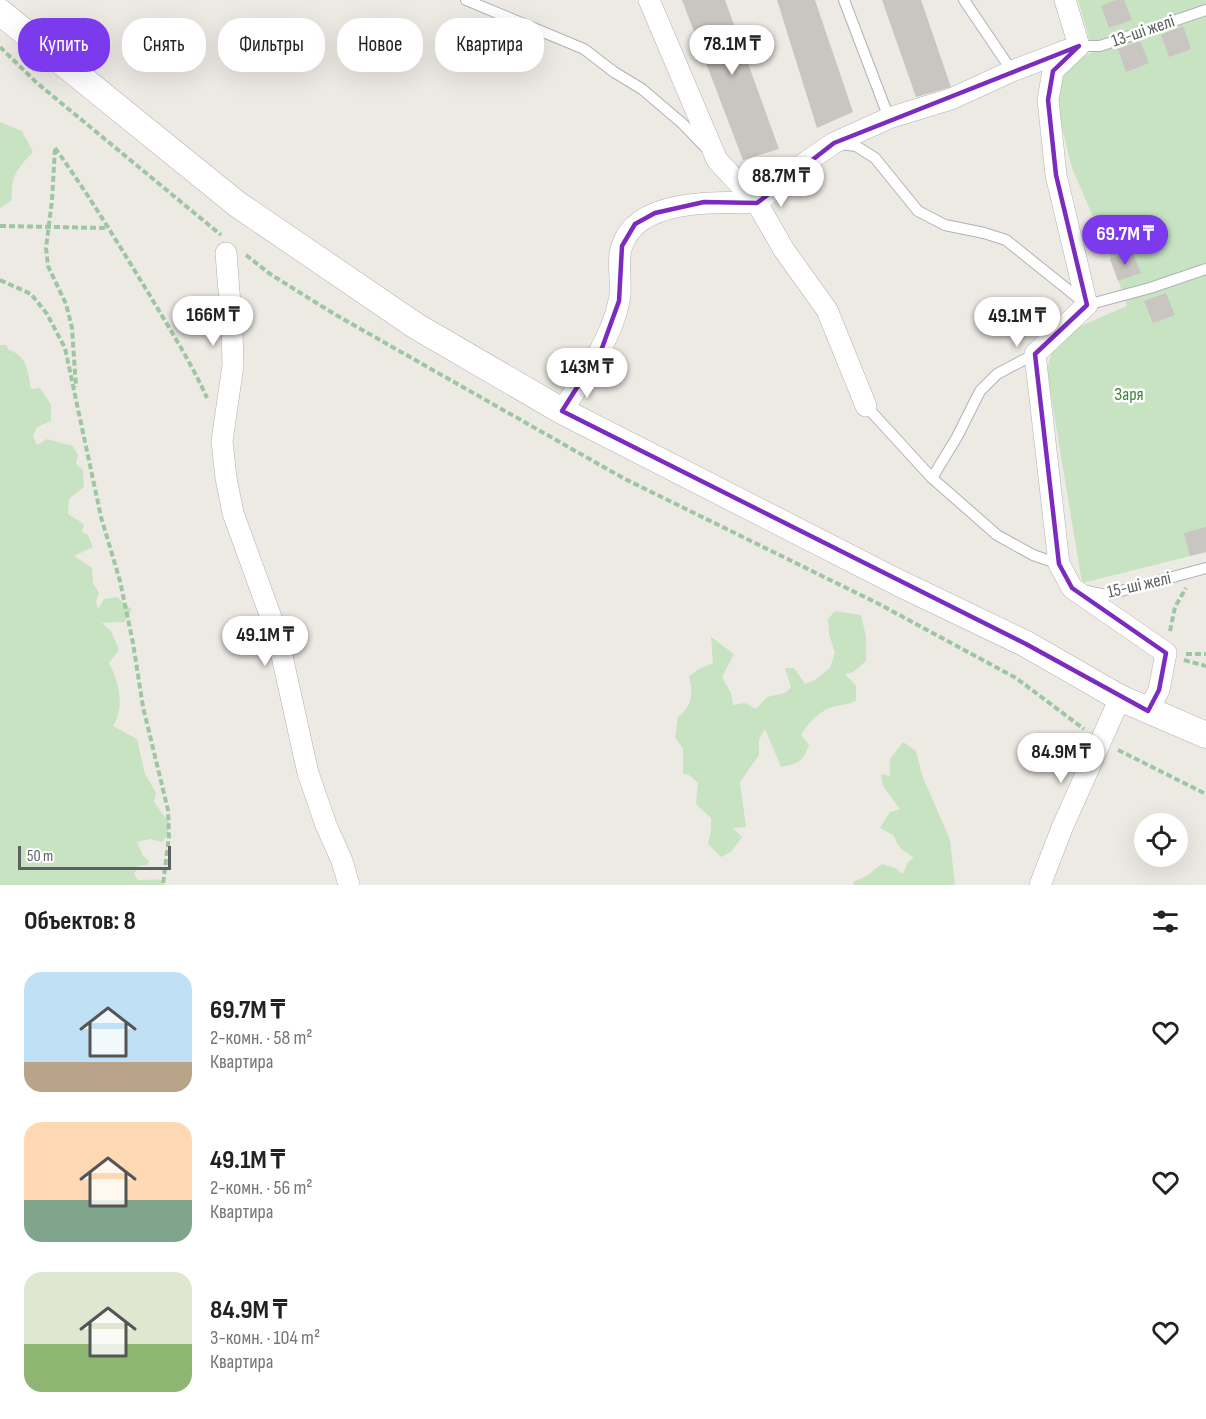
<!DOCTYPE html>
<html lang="ru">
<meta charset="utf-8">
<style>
:root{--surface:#fff;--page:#f2f2f2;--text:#222;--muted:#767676;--accent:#7c3aed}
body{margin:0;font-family:"Sofia Sans Condensed",sans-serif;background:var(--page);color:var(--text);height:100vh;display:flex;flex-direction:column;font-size:22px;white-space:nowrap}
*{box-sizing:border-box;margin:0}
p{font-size:20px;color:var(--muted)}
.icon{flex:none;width:33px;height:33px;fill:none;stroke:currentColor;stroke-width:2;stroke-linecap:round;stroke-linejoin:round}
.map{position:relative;height:885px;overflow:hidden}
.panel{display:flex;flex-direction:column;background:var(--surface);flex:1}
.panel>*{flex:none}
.top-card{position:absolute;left:18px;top:18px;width:600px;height:54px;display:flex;gap:12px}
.fabs{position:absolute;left:1134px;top:813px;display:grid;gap:12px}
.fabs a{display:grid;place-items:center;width:54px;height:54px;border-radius:50%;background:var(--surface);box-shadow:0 6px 24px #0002;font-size:30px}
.scale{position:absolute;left:18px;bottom:15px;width:153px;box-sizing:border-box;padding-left:6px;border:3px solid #5c6063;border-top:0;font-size:16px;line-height:21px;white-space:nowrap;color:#5c6063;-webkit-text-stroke:4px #fff;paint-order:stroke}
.price{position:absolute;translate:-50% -51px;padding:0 14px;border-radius:21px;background:#fff;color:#222;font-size:20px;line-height:39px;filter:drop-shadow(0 2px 3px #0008)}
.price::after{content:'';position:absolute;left:50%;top:36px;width:18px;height:14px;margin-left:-9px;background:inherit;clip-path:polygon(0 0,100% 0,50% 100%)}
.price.current{background:var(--accent);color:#fff}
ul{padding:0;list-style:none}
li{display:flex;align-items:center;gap:18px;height:150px;padding:0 24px}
li span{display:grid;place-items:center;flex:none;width:168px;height:120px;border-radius:18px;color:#555}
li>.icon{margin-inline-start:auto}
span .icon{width:72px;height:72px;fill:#fffc;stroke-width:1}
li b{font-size:26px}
h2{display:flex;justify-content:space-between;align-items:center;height:72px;padding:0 24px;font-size:26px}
.chip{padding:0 21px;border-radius:24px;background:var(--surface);box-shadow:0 6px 24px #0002;font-size:21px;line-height:54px}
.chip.current{background:var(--accent);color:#fff}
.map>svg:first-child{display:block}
.green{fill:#c7e3c2}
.building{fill:#c9c5c0}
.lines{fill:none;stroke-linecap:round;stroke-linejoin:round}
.service-casing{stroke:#afb2b5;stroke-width:12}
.minor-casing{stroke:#afb2b5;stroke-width:22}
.tertiary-casing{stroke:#afb2b5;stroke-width:27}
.path{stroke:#9dc6a2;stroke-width:4;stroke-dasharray:6 3;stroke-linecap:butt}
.service{stroke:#fff;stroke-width:10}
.minor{stroke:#fff;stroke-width:21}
.tertiary{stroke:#fff;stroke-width:26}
.marked{fill:none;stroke:#7b2cbf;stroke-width:4.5;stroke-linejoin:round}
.labels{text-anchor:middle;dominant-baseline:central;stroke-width:5;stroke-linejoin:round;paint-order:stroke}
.street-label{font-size:18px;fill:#5c6063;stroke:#fff}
.park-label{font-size:18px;fill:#42833b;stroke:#fff}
</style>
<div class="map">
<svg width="1206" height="885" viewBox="0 0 1206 885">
<rect width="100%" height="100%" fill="#edeae4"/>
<g class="green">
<polygon points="1078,0 1206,0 1206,552 1082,583 1047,371 1055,337 1127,306 1111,258 1072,168 1057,108 1061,78 1078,59 1093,52"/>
<path d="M 0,122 L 22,131 L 33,152 C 17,169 11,175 12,200 L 0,208 Z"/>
<path d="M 0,345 L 6,345 L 9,350 C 28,356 28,373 31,389 L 40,388 L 51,405 L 51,421 L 37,427 L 33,436 L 37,445 L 47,439 L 73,446 L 78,455 L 76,464 L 83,470 L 84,487 L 69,499 L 68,514 L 84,524 L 82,532 L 88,535 L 93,547 L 74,556 L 92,568 L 93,583 L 99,593 L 96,601 L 98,609 L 104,599 L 117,597 L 132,610 L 124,622 L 102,623 L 111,631 L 119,650 L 109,663 C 119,681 125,709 113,726 L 137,739 L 145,774 L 156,793 L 154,802 L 170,824 L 167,836 L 162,842 L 150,839 L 137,842 L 143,856 L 149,861 L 148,865 L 138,866 L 134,874 L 138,880 C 148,881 154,877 164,881 L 164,885 L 0,885 Z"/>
<path d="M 835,611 L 861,615 L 866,637 L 866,661 L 853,672 L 845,674 L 856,686 L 856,701 C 848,704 841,705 832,707 C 821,710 806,725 801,735 L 809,745 C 802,763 799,763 781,767 L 765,729 L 759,740 L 759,755 L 740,782 L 746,827 L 733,828 L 742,837 L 731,852 L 721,857 L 708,844 L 711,831 L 711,818 L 696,804 L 698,783 L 689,775 L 683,774 L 683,748 L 675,738 L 678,717 C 693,705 693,695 689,676 L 699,669 L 713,663 L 711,637 L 734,654 L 722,677 L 731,693 L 733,705 L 745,703 L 756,709 L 767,697 L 785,693 L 791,687 L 785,668 L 794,668 L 805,684 L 815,680 L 830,668 L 835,653 L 829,634 L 828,619 Z"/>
<polygon points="903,742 916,751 922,775 950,840 955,885 853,885 853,882 868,875 882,864 895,868 903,874 908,862 914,858 900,848 893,835 880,828 890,812 900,809 883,786 881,774 890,776 890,759"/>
</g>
<g class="building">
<polygon points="682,0 725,0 779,149 743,160"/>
<polygon points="777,0 815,0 853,112 817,128"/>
<polygon points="882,0 921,0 951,87 916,97"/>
<polygon points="1116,0 1124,0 1132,20 1109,28 1101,6"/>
<polygon points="1183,26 1191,49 1169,57 1161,35"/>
<polygon points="1140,41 1149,63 1126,72 1118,49"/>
<polygon points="1132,251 1141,273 1118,281 1110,259"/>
<polygon points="1166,293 1175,315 1153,323 1144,301"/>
<polygon points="1206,527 1206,552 1190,556 1184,533"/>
</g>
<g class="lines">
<g class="service-casing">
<g id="service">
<polyline points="466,0 584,49 614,72 642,89 683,124 706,148"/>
<polyline points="844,0 889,118"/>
<polyline points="964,0 1012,71"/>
<polyline points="1079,46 1100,46 1206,10"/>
<polyline points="840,144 856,146 875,158 918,211 945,225 984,233 1006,240 1087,305 1150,288 1206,269"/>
<polyline points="866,406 932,478 997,535 1033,555 1059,564"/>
<polyline points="932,478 957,437 980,391 997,374 1035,354"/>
<polyline points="1087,591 1106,595 1206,568"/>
</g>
</g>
<g class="minor-casing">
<g id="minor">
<polyline points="649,0 717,160 757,203 784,250 827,310 866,406"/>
<polyline points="1065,0 1079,46 1053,71 1048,100 1056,175 1087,305 1035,354 1059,564 1072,588 1166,653 1159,690 1148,711"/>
<polyline points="226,253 232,329 233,365 222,441 226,478 233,513 272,620 282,656 308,773 326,825 342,861 349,885"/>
<path d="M 562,411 C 583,378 612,339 619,301 C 623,284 616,263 622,246 C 637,198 717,202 757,203 L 799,167 L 834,143 L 889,118 L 951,99 L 1012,71 L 1070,49"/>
<polyline points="1040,885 1062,828 1120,698"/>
</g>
</g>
<g class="tertiary-casing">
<polyline id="tertiary" points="0,12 237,204 416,326 562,411 899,583 1026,644 1120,698 1206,735"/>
</g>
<g class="path">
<polyline points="0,47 37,83 221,235"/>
<path d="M 55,148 C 89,195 119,245 149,294 C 169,328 191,362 207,398"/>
<polyline points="55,149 52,200 46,248 48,266 66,304 72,328 76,387"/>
<polyline points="0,226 107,228"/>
<polyline points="246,255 270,274 336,315 623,478 879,604 1016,678 1084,729"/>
<polyline points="0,280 31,294 47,314 65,348 101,517 120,581 133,643 143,707 168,810 169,836 163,885"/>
<polyline points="1170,631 1175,607 1186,588"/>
<polyline points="1186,654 1206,654"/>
<polyline points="1184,660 1206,666"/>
<polyline points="1118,750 1206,794"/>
</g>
<use href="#service" class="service"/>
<use href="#minor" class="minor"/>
<use href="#tertiary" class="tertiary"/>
</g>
<path class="marked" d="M 1079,46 L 1053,71 L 1048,100 L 1056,175 L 1087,305 L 1035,354 L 1059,564 L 1072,588 L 1166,653 L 1159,690 L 1148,711 L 1026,644 L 562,411 L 602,348 L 619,301 L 622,246 L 635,224 L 655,213 L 704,202 L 757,203 L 834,143 Z"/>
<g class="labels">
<g class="street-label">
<text transform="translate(1143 31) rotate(-19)">13-ші желі</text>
<text transform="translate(1139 585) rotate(-13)">15-ші желі</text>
</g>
<g class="park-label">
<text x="1129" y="394">Заря</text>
</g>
</g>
</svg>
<div class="fabs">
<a><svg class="icon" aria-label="locate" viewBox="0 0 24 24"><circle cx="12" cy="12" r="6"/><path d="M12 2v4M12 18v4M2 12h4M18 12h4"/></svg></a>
</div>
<div class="scale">50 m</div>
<b class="price" style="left:732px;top:76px">78.1M ₸</b>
<b class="price" style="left:781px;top:208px">88.7M ₸</b>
<b class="price current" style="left:1125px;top:266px">69.7M ₸</b>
<b class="price" style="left:213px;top:347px">166M ₸</b>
<b class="price" style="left:1017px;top:348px">49.1M ₸</b>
<b class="price" style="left:587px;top:399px">143M ₸</b>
<b class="price" style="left:265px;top:667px">49.1M ₸</b>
<b class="price" style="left:1061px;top:784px">84.9M ₸</b>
<div class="top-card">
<a class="chip current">Купить</a>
<a class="chip">Снять</a>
<a class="chip">Фильтры</a>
<a class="chip">Новое</a>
<a class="chip">Квартира</a>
</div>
</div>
<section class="panel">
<h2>Объектов: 8<svg class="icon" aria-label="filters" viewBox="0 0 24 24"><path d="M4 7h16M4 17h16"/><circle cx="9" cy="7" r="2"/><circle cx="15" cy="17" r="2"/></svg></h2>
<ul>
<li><span style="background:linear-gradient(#bfe0f5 75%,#b9a48a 0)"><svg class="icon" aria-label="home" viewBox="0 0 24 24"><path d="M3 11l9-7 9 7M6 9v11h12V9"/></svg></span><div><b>69.7M ₸</b><p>2-комн. · 58 m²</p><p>Квартира</p></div><svg class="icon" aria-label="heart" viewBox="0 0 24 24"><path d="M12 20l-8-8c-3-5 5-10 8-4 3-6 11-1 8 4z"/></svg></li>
<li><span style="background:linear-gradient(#ffd9b3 65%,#7fa58c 0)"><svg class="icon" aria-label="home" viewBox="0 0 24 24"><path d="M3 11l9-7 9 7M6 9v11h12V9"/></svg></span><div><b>49.1M ₸</b><p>2-комн. · 56 m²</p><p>Квартира</p></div><svg class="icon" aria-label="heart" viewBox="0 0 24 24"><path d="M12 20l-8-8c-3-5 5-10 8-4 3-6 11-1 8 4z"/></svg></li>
<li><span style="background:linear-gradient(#dfe7d0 60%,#8fb573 0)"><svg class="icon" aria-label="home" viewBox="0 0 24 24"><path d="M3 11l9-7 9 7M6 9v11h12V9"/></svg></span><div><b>84.9M ₸</b><p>3-комн. · 104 m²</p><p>Квартира</p></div><svg class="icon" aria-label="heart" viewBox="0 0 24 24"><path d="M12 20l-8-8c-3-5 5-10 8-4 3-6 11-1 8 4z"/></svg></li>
</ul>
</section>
